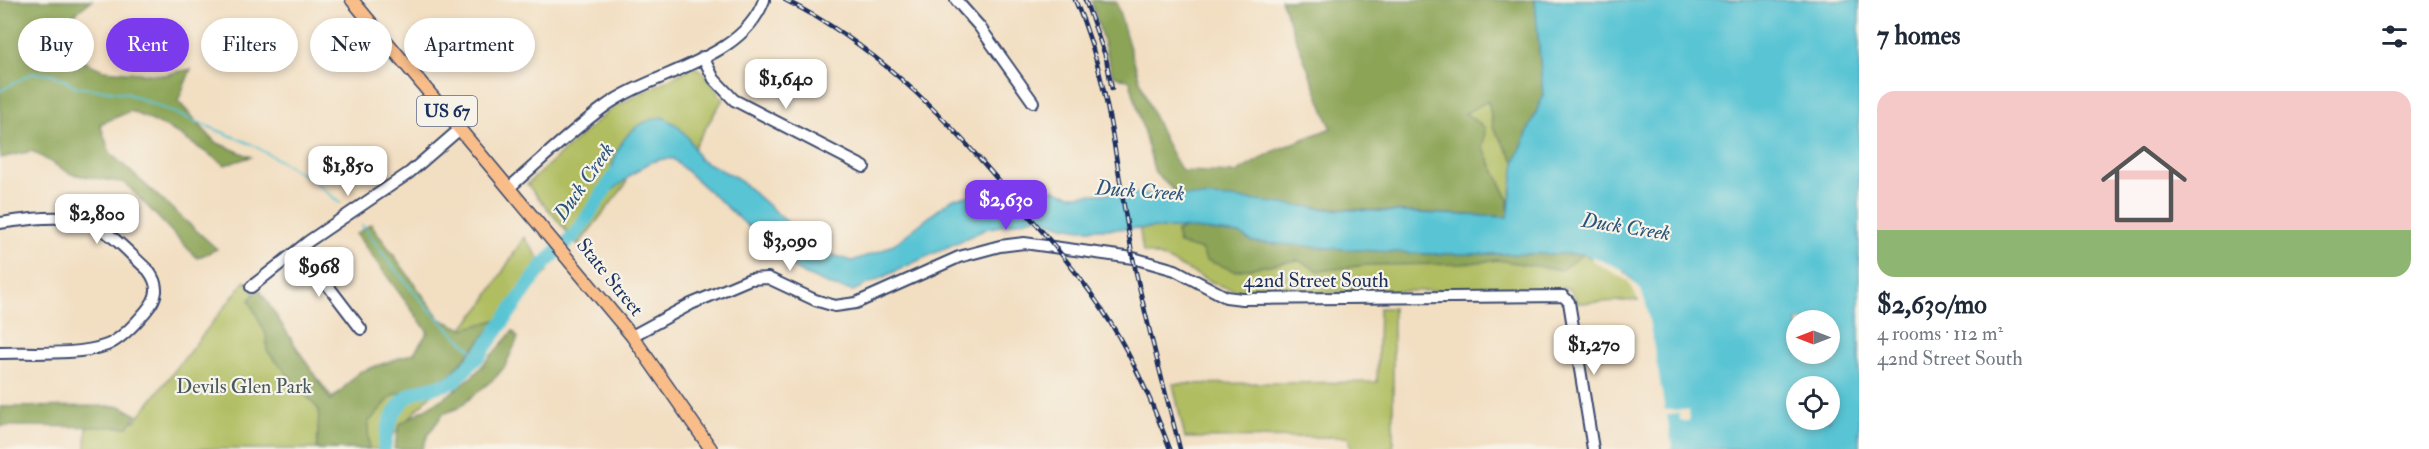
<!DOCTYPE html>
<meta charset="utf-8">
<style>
:root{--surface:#fff;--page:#f2f2f3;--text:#1f2937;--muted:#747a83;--line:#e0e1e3;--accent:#7c3aed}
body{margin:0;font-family:"IM FELL Double Pica",serif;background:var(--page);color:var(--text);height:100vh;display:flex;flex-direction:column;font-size:22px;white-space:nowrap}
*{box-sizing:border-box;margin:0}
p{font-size:20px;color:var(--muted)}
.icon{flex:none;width:33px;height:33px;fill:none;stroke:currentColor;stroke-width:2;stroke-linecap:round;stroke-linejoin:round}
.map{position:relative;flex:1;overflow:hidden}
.details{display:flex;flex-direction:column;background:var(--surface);width:570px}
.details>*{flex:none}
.guide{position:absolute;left:18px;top:18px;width:570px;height:54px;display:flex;gap:12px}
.needle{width:39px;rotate:270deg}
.tools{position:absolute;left:1786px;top:310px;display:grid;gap:12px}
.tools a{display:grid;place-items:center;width:54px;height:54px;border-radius:50%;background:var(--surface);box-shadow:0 3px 9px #0003;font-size:30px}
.price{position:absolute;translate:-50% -51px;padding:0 14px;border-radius:12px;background:#fff;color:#222;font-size:20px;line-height:39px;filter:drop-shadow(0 2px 3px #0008)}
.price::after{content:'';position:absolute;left:50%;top:36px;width:18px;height:14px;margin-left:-9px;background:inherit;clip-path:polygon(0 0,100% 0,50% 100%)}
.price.selected{background:var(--accent);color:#fff}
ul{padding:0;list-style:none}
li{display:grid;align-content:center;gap:12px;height:318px;padding:0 18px}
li+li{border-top:2px solid var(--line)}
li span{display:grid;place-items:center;height:186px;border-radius:18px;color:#555}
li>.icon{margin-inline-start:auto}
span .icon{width:108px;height:108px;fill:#fffc;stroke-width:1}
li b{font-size:26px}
h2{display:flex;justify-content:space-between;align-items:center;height:72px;padding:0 18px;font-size:26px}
.pill{padding:0 21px;border-radius:27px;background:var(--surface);box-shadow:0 3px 9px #0003;font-size:21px;line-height:54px}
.pill.selected{background:var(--accent);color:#fff}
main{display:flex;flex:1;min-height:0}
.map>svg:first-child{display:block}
.green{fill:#b0bd60;stroke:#66765f;stroke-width:1.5}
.forest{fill:#8ca456;stroke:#546a5a;stroke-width:1.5}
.water{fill:#59c4d4;stroke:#3a7a99;stroke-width:1.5;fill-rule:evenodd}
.pier{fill:#f2dec1}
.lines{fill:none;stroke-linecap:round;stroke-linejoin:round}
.stream{stroke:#59c4d4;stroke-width:2}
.river{stroke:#59c4d4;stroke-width:14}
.minor-casing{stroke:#3b496d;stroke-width:14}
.major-casing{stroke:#3b496d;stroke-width:15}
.minor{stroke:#fff;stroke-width:10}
.major{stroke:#f8bd89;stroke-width:12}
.rail-casing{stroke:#1b2f5e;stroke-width:4.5}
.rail{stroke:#f7f3e8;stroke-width:2;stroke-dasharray:7;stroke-linecap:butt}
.labels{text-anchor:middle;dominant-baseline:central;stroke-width:4.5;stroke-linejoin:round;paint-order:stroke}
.shield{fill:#f7f3e8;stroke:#5d6a87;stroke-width:1.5}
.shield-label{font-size:18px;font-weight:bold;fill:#1b2f5e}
.street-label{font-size:20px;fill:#1b2f5e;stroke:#f7f3e8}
.park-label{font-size:20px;fill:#485a5f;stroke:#f7f3e8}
.water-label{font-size:21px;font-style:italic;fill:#2a547c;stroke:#f7f3e8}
</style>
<main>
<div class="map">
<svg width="1859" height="449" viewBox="0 0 1859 449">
<rect width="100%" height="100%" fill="#f7f3e8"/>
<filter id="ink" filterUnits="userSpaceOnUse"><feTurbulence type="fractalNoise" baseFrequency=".0167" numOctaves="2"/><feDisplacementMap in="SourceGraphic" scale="12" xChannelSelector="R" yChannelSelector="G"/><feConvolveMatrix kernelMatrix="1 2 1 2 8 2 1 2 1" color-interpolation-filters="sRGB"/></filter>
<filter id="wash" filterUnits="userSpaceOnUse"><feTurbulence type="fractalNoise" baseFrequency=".008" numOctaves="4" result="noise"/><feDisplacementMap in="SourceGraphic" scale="24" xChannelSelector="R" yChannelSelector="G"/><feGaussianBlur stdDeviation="1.35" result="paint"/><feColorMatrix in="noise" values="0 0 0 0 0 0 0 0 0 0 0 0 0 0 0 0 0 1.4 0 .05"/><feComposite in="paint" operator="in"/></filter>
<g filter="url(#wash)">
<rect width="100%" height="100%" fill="#f2dec1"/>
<g class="green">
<path d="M 1529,0 L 1594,0 L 1583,254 C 1613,265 1626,271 1642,300 L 1578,303 L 1569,288 L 1247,294 L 1218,285 L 1162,257 L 1143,252 L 1136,203 L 1508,217 L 1508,199 L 1483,147 L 1485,128 L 1465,113 L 1488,101 L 1494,129 Z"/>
<path d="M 693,67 C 708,71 713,88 723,99 L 691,152 L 633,150 L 626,184 L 578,245 L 527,184 L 612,108 Z"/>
<polygon points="524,237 548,271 380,449 86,449 87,422 135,421 245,281 332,398 362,376 448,344 481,307"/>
<polygon points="1379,308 1393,308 1393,449 1351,449 1348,437 1185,438 1173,384 1377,382"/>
</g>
<g class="forest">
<polygon points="0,0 92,0 55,30 54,48 103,70 164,75 191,69 178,101 215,142 251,157 225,165 172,130 131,111 100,124 110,153 217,249 197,258 125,183 71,174 32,151 0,158"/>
<path d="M 1091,0 L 1116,2 C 1134,62 1148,117 1182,171 L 1236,173 L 1274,151 L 1331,128 L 1281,0 L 1535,0 L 1543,96 L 1515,162 L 1494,129 L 1488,101 L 1465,113 L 1485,128 L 1483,147 L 1508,199 L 1508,217 L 1185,201 L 1155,173 L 1130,81 L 1113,75 Z"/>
<polygon points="371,224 440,319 463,329 499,319 449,376 392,396 368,423 369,449 317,449 319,410 267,351 266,335 249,300 259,289 331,401 359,372 414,353 428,332 356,234"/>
<polygon points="1185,228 1240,234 1253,242 1428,254 1583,254 1561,270 1498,260 1459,264 1367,265 1319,271 1298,260 1235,271 1206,260 1202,250 1179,244 1176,232"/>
<polygon points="513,331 518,338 505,366 496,377 458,408 443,414 429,433 422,449 394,449 400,424 447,396 475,374"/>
<polygon points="120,406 137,415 128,427 0,426 0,407"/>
</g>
<path class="water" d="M 1535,0 L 1859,0 L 1859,449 L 1669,449 L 1642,300 L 1631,279 L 1624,272 L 1583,254 L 1428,254 L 1341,249 L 1253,242 L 1240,234 L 1185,228 L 1081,229 L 1063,226 L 1039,217 L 986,229 L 853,291 L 831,286 L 798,271 L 673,159 C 644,157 631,178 610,192 L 607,189 C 613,154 623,123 663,117 L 678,126 L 689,139 L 699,159 L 737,178 L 811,243 L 833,255 L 852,261 L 883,250 L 897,242 L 952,199 L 977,194 L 1006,193 L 1025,188 L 1046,187 L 1071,195 L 1122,193 L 1232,198 L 1328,209 L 1508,217 L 1515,162 L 1543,96 ZM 1797,321 L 1830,321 L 1830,354 L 1797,354 ZM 1797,387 L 1830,387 L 1830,420 L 1797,420 Z"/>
<polygon class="pier" points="1591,256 1621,269 1641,290 1646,304 1665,410 1688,410 1689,421 1680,421 1679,414 1667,415 1672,449 1666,449 1657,425 1643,411 1641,404 1650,366 1639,301 1628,281 1593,261"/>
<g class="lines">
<g class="stream">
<polyline points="0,91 32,73 52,74 77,87 126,93 251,144 314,181 340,203"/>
<path d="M 362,225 C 396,274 433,318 479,356"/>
</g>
<path class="river" d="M 384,449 C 387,425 395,398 421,390 C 431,387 443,386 452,382 C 459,378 471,362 479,356 L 543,265 L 578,231 L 616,173"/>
</g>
</g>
<g filter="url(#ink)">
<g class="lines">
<g class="minor-casing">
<g id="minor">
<polyline points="956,0 979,26 1033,102"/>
<polyline points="703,57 714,79 734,100 864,167"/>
<path d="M 510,187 C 541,160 571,131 604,107 C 653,71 742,61 764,0"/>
<path d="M 0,223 C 30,219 71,212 98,227 C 116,237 133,257 148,270 C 160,286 158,297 146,311 C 136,323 122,339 107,345 C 78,356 31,352 0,353"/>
<polyline points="300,249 361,329"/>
<polyline points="251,287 309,241 409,173 461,128"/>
<polyline points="632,336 691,304 750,279 768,278 815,300 835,306 856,303 959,257 1000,246 1024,243 1133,258 1175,270 1226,297 1242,299 1563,296 1569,302 1593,449"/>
</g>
</g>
<g class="major-casing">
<polyline id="major" points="352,0 632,336 711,449"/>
</g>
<use href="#minor" class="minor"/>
<use href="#major" class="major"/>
<g class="rail-casing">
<g id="rail">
<path d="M 785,0 C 874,44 941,112 1004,187 C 1041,230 1080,273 1110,322 C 1135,362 1153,405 1170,449"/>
<path d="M 1075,0 C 1111,82 1116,171 1133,258 C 1146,322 1164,386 1180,449"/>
<polyline points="1085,0 1106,58 1112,89"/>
</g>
</g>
<use href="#rail" class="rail"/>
</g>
</g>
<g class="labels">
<rect class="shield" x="417" y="96" width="60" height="30" rx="4.5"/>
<g class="shield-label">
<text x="447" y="111">US 67</text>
</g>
<g class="street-label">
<text transform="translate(610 277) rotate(51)">State Street</text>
<text x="1316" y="280">42nd Street South</text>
</g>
<g class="park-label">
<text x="244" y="386">Devils Glen Park</text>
</g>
<g class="water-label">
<text transform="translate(584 182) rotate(-55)">Duck Creek</text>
<text transform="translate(1140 191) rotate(4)">Duck Creek</text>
<text transform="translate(1626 227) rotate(9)">Duck Creek</text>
</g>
</g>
</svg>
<div class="tools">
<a><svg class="needle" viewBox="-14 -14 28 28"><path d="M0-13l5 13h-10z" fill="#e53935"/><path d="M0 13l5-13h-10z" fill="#747a83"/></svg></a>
<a><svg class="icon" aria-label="locate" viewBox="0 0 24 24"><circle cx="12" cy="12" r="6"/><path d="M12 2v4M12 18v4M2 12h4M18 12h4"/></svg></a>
</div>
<b class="price" style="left:786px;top:110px">$1,640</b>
<b class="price" style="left:348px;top:197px">$1,850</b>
<b class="price selected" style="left:1006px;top:231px">$2,630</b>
<b class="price" style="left:97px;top:245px">$2,800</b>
<b class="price" style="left:790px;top:272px">$3,090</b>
<b class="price" style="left:319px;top:298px">$968</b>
<b class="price" style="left:1594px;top:376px">$1,270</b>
<div class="guide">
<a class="pill">Buy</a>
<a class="pill selected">Rent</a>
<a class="pill">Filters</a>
<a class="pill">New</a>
<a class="pill">Apartment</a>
</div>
</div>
<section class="details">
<h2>7 homes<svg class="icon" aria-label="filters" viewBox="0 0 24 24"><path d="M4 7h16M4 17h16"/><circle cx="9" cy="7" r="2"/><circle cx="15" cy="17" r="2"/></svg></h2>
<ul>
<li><span style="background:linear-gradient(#f6c9c9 75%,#8fb573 0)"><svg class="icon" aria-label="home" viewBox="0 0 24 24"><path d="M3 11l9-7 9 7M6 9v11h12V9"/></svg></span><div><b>$2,630/mo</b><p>4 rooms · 112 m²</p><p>42nd Street South</p></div></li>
</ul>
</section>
</main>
